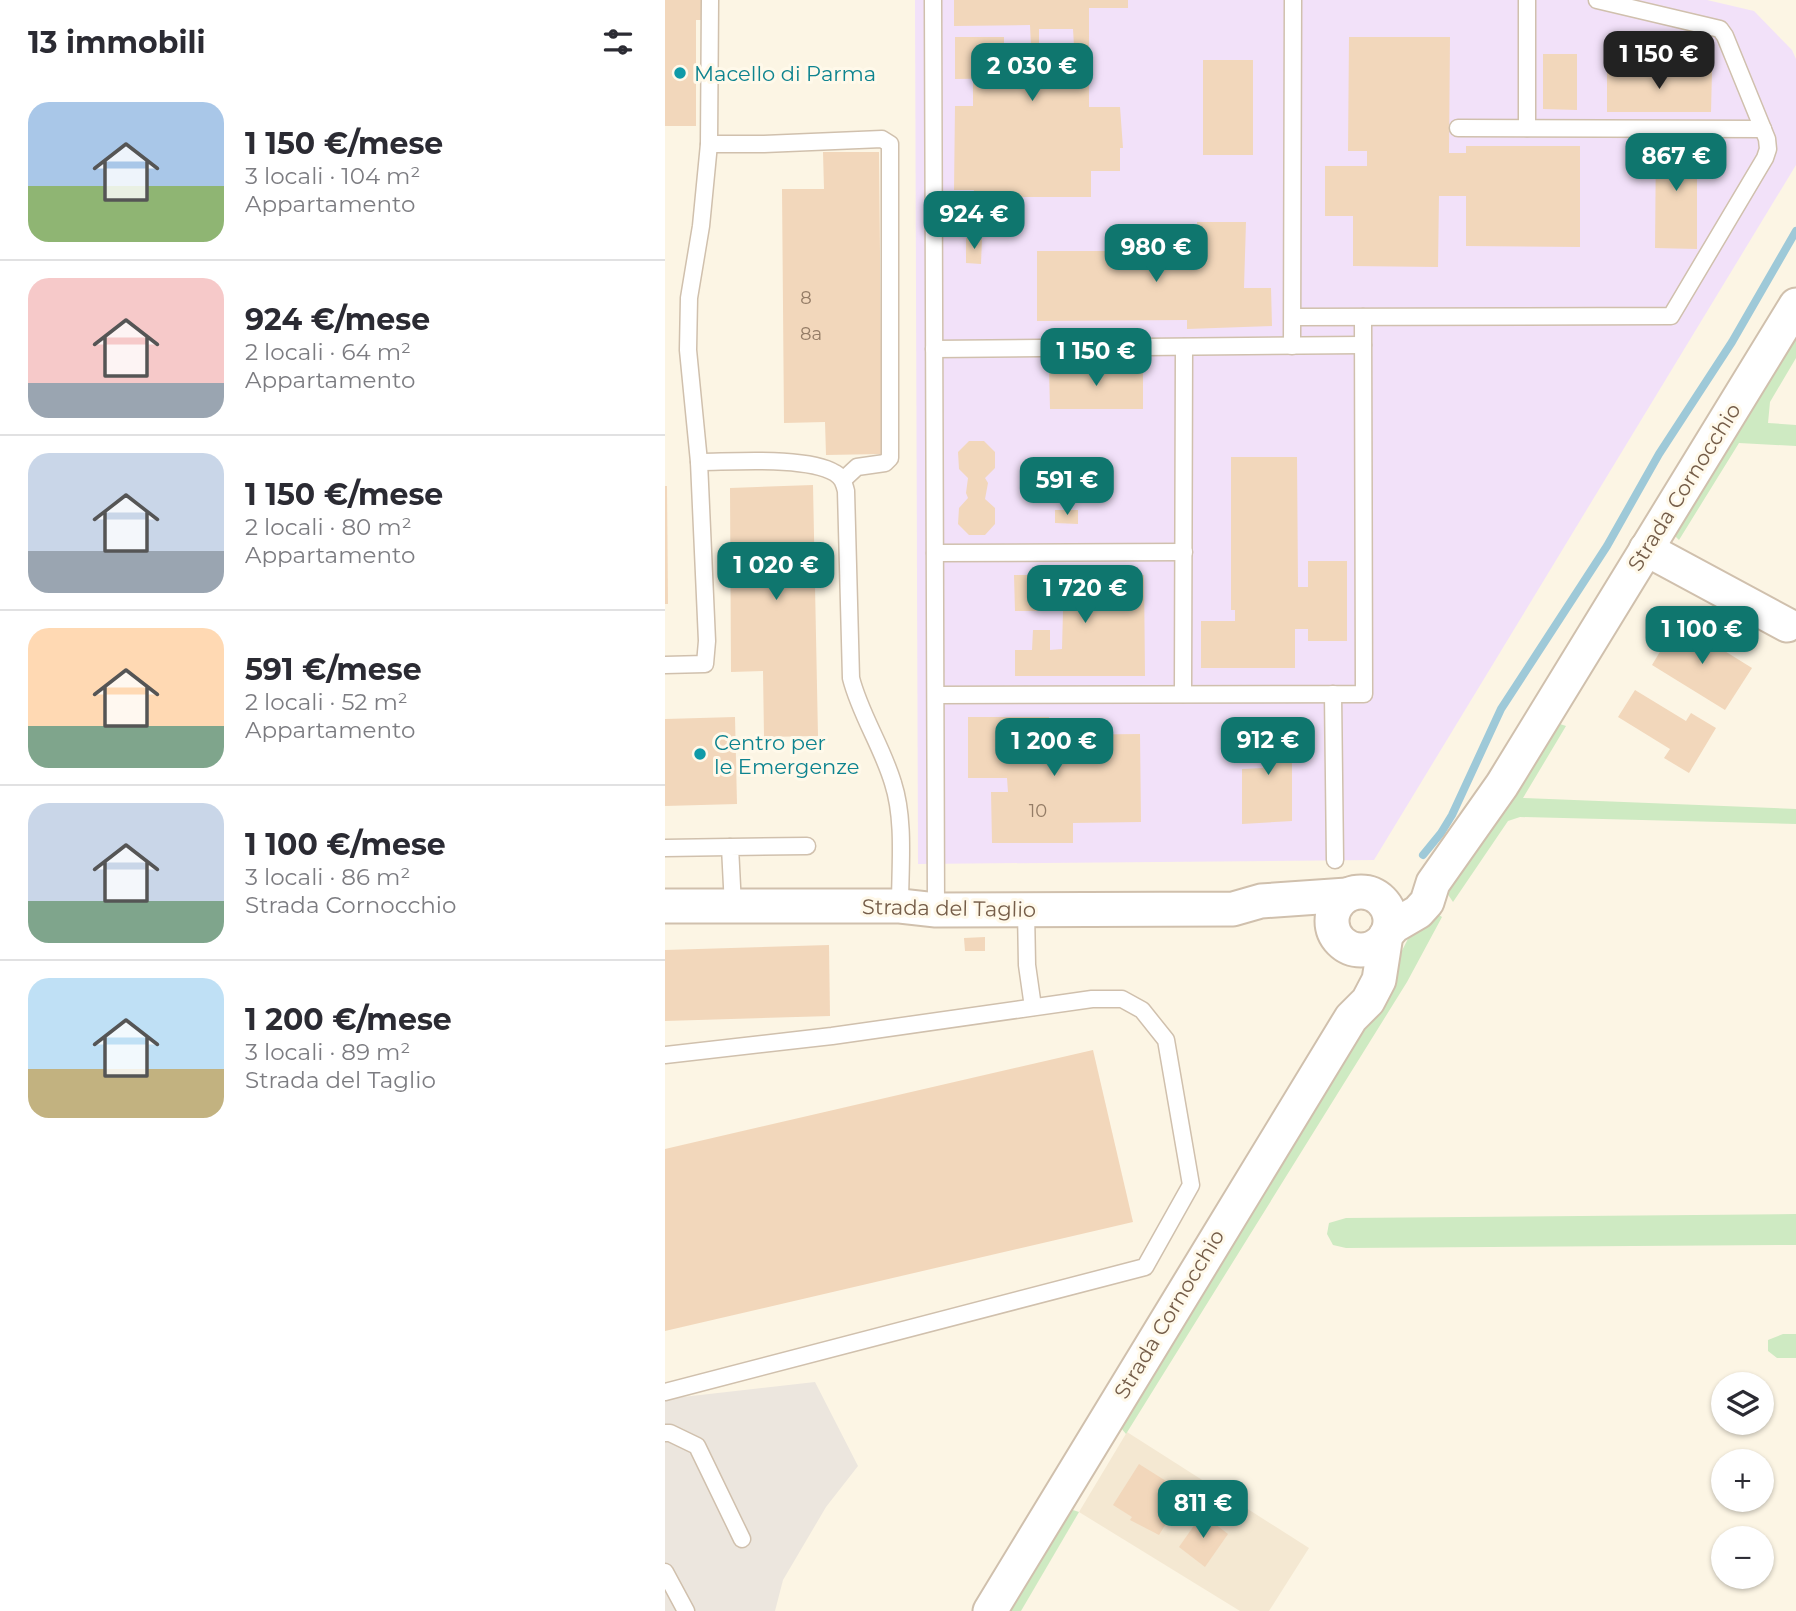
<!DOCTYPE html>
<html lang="it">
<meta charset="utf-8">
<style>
:root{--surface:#fff;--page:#f2f2f3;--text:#2b2b33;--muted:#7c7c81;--line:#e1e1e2;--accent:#0f766e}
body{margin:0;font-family:Montserrat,sans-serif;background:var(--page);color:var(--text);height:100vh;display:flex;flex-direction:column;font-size:26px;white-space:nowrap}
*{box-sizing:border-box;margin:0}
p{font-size:23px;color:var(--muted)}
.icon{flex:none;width:38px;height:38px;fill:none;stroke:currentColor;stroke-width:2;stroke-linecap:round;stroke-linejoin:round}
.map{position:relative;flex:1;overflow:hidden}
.details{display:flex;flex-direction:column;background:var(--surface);width:665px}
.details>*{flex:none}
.fabs{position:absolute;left:1046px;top:1372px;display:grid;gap:14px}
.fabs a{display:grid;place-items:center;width:63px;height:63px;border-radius:50%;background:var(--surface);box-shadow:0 2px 5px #0004;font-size:35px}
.price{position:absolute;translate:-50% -60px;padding:0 16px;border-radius:14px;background:var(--accent);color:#fff;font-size:23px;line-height:46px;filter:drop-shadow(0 2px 4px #0008)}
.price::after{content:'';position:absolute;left:50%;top:42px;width:21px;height:16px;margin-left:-10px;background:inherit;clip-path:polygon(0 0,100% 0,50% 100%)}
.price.selected{background:#222;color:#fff}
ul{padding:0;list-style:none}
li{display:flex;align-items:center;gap:21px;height:175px;padding:0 28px}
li+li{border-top:2px solid var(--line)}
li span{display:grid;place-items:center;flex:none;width:196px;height:140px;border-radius:21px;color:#555}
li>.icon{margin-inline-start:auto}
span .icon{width:84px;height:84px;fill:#fffc;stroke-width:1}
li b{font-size:30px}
h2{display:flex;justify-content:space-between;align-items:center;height:84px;padding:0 28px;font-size:30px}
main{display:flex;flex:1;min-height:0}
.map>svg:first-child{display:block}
.residential{fill:#f4e8d2}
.industrial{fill:#ece6de}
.education{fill:#f2e1f9}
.green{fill:#ceeac2}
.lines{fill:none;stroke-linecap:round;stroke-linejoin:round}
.stream{stroke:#9ec9d8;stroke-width:8}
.building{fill:#f2d7bb;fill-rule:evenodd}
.lane-casing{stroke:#d0c0ad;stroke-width:19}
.street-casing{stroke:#d0c0ad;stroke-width:37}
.lane{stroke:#fff;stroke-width:16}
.street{stroke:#fff;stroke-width:33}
.culture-dot{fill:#0f9aa8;stroke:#fff9ea;stroke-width:2.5}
.labels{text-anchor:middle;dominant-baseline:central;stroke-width:6;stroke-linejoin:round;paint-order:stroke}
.number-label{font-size:18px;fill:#947c66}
.culture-label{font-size:21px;fill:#0d838f;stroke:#fff9ea;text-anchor:start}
.street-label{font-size:21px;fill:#755d49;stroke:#fff9ea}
</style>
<main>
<section class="details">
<h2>13 immobili<svg class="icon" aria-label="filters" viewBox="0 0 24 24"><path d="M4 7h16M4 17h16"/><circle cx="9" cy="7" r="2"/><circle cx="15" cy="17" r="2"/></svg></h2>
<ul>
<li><span style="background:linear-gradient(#a9c7e8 60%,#8fb573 0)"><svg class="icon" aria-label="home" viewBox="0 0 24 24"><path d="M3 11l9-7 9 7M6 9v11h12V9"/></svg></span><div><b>1 150 €/mese</b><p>3 locali · 104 m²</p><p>Appartamento</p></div></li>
<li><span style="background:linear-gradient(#f6c9c9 75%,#9aa5b1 0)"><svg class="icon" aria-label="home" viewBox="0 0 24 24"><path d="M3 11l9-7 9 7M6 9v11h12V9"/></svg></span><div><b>924 €/mese</b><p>2 locali · 64 m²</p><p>Appartamento</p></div></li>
<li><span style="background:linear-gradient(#c9d6e8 70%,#9aa5b1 0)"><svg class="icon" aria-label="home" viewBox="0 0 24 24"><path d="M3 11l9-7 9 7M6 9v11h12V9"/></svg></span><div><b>1 150 €/mese</b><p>2 locali · 80 m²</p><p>Appartamento</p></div></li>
<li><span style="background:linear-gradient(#ffd9b3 70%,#7fa58c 0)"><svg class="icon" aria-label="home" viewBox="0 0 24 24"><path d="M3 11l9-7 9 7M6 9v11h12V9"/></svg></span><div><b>591 €/mese</b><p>2 locali · 52 m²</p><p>Appartamento</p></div></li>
<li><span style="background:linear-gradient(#c9d6e8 70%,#7fa58c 0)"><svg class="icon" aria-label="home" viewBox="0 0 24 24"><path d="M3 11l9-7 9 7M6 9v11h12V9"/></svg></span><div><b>1 100 €/mese</b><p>3 locali · 86 m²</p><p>Strada Cornocchio</p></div></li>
<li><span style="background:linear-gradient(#bfe0f5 65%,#c2b280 0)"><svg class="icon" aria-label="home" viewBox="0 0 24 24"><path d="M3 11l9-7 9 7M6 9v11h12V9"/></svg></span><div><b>1 200 €/mese</b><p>3 locali · 89 m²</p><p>Strada del Taglio</p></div></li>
</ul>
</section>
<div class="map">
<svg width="1131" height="1611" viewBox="0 0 1131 1611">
<rect width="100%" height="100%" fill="#fcf5e4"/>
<polygon class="residential" points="462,1432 644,1548 604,1611 575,1611 414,1512"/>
<polygon class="industrial" points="150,1382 193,1466 161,1507 118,1580 110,1611 0,1611 0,1399"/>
<polygon class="education" points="250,0 1042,0 1089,11 1127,50 1131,59 1131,165 709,860 253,864"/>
<g class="green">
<polygon points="1131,323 1131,358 1105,402 1103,423 1131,425 1131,446 1074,443 1014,540 1009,535"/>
<polygon points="895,724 901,726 858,798 1131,809 1131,824 855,817 843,821 788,902 782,893 784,881 891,726"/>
<polygon points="771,913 777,917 742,982 461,1434 456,1428 720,984 747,931"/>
<polygon points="1131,1214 1131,1245 681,1248 668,1245 662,1234 664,1223 681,1218"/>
<polygon points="1118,1334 1131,1334 1131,1358 1112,1358 1103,1351 1103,1340"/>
<polygon points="408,1510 414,1512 356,1611 339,1611 402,1512"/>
</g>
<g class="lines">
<polyline class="stream" points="758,855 776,833 787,815 836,709 942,546 994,454 1067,342 1131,231"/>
</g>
<g class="building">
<polygon points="0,0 40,0 40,20 31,20 31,126 0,126"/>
<path d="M 289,0 L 463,0 L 463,8 L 424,8 L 424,107 L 455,107 L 458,148 L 455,148 L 455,171 L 426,171 L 426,197 L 308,197 L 309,190 L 289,190 L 290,106 L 308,106 L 308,82 L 409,82 L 408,77 L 290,79 L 290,37 L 339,37 L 339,46 L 366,46 L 365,25 L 289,26 ZM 374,29 L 408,29 L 409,46 L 374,46 Z"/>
<polygon points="684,37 785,37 784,153 801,153 801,146 915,146 915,247 801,246 801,196 774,196 773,267 688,266 688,216 660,216 660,166 702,166 702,151 683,151"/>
<polygon points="878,54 912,54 912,110 878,109"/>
<rect x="538" y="60" width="50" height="95"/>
<polygon points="942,71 1047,71 1046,112 942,112"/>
<polygon points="991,138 1032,138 1032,249 990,248"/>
<polygon points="158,152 214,152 217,454 161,455 160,422 119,423 117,189 159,189"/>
<polygon points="321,209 344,210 344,230 322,229"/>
<polygon points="532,222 581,222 579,288 606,288 607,326 522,329 522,320 372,321 372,251 526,251 526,261 533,260"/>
<polygon points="301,238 317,238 316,264 301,263"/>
<polygon points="384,368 478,368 478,409 385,409"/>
<polygon points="304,441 319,441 330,452 330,468 320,478 323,483 320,499 330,508 330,524 320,535 304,535 293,524 294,508 303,498 301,493 303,478 294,469 293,452"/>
<polygon points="566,457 632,457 633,587 643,587 643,561 682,561 682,641 643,641 643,629 630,629 630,668 536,668 536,621 570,621 570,610 566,610"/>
<polygon points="395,459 413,459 413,499 395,500"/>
<polygon points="148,485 153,736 99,737 98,671 66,672 65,488"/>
<polygon points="0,486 2,486 3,604 0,604"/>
<polygon points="390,510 413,510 413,524 390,523"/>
<polygon points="349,575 479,575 480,676 350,676 350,650 367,650 368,630 385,630 385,650 397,649 398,611 350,611"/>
<polygon points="1013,622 1087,668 1060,710 987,665"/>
<polygon points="970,690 1021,721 1026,713 1051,728 1024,773 999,758 1005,749 953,717"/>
<polygon points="70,717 72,804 0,806 0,719"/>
<polygon points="303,717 384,717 384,735 475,734 476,822 408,823 408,843 327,843 326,792 343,792 342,778 303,778"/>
<polygon points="577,732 632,732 631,761 627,761 627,821 577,824 577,769 598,768 597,761 577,761"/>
<polygon points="320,937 320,951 300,951 299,938"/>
<polygon points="164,945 165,1016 0,1021 0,950"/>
<polygon points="428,1050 468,1222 0,1331 0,1149"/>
<polygon points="474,1464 520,1493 494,1535 465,1520 467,1517 448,1505"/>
<polygon points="537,1514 563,1534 540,1567 514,1547"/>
</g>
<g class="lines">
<g class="lane-casing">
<g id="lane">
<polyline points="268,0 271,910"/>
<polyline points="793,128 1098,129"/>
<polyline points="862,128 862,0"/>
<polyline points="44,144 99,144 217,139 225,144 225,458 220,463 192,467 178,480"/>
<polyline points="628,317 1006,316 1100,158 1103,149 1102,139 1060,36 1055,29 932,0"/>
<polyline points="627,346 628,0"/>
<polyline points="269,349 698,345"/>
<path d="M 34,462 C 67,462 142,456 170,473 C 177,477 179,483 181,491 L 186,678 C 195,714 217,746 228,783 C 240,820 235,867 235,906"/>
<polyline points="270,553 519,552"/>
<polyline points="0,665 40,664 42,641 34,462 23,350 24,298 36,226 44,144 45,0"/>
<polyline points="518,694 519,347"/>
<polyline points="668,694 670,860"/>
<polyline points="271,695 699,694 698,317"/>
<polyline points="0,848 65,847"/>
<polyline points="68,906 65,847 142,846"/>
<polyline points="361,910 362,965 368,1007"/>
<polyline points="0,1055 167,1036 427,999 457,999 477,1010 501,1040 526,1185 480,1267 0,1392"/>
<polyline points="0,1433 5,1433 32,1446 77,1539"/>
<polyline points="0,1572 21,1611"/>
</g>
</g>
<g class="street-casing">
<g id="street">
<polyline points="981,549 1122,625"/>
<circle cx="696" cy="921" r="29"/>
<polyline points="0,906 235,906 271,910 568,909 596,901 682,895"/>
<polyline points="325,1611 686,1018 703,1001 714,980 721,935 729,926 753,912 762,902 768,883 837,785 1131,305"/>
</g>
</g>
<use href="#lane" class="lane"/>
<use href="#street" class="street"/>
</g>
<g class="culture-dot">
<circle cx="15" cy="73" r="7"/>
<circle cx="35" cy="754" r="7"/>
</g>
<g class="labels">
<g class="number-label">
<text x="141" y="298">8</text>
<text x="146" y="334">8a</text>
<text x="373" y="811">10</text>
</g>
<g class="culture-label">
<text x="29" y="73">Macello di Parma</text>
<text x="49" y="742">Centro per<tspan x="49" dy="24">le Emergenze</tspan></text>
</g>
<g class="street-label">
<text transform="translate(1019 487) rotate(-58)">Strada Cornocchio</text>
<text transform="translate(284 908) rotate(1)">Strada del Taglio</text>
<text transform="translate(504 1314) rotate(-59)">Strada Cornocchio</text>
</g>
</g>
</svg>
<div class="fabs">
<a><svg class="icon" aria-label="layers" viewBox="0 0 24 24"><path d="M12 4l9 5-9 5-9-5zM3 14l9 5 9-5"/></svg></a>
<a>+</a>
<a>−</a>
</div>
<b class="price selected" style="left:994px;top:91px">1 150 €</b>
<b class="price" style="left:367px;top:103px">2 030 €</b>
<b class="price" style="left:1011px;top:193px">867 €</b>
<b class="price" style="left:309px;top:251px">924 €</b>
<b class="price" style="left:491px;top:284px">980 €</b>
<b class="price" style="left:431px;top:388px">1 150 €</b>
<b class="price" style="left:402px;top:517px">591 €</b>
<b class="price" style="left:111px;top:602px">1 020 €</b>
<b class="price" style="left:420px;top:625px">1 720 €</b>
<b class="price" style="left:1037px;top:666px">1 100 €</b>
<b class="price" style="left:603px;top:777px">912 €</b>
<b class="price" style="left:389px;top:778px">1 200 €</b>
<b class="price" style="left:538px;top:1540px">811 €</b>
</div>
</main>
